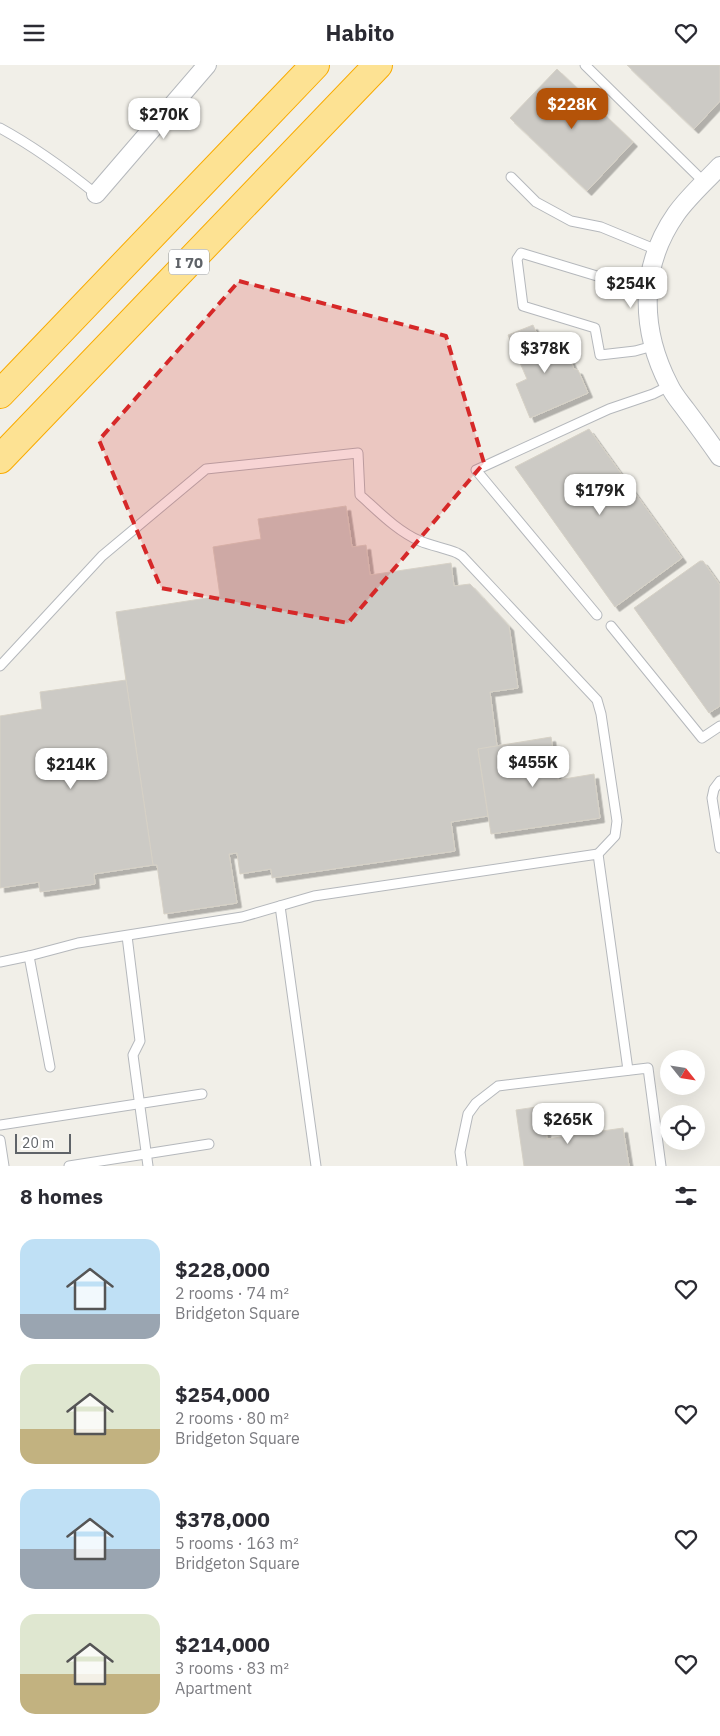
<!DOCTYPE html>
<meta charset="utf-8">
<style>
:root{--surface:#fff;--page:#f2f2f3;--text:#2b2b33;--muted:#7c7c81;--accent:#b45309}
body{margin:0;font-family:"IBM Plex Sans",sans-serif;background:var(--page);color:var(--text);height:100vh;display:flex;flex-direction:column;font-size:19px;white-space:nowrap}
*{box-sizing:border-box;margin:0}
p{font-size:16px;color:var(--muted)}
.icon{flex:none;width:28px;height:28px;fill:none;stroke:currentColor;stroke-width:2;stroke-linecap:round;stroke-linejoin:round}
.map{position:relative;height:1101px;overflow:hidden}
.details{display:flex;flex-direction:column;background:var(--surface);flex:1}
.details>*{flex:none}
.needle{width:32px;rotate:120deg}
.tools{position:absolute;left:660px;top:985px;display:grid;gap:10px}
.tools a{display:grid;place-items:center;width:45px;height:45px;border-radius:50%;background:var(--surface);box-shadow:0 5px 20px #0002;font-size:25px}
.scale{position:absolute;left:15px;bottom:12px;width:56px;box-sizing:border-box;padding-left:5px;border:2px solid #5f6368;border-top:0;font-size:14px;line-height:18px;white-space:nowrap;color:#5f6368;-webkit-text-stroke:4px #fff;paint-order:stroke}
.price{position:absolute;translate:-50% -42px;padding:0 11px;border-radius:10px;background:#fff;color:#222;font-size:16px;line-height:32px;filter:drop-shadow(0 1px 2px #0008)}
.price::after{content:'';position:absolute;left:50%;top:30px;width:15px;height:11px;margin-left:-8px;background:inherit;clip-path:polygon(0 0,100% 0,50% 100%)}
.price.current{background:var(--accent);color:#fff}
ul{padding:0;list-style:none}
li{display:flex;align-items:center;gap:15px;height:125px;padding:0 20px}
li span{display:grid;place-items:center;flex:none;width:140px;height:100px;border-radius:15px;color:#555}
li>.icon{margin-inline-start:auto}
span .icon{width:60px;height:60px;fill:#fffc;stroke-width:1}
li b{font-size:21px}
h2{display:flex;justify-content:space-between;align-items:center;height:60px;padding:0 20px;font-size:21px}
header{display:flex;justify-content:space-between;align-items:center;height:65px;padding:0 20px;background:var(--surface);font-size:22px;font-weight:800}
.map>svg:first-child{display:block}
.building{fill:#cccac5;stroke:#d6d1c6;filter:url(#shadow)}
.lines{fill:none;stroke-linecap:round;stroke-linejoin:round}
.service-casing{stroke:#b5b8bc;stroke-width:11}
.minor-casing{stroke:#b5b8bc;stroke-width:20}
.motorway-casing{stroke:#f9ab00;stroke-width:30}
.service{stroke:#fff;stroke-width:9}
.minor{stroke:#fff;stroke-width:18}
.motorway{stroke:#fde293;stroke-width:28}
.marked{fill:#d62828;fill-opacity:0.2;stroke:#d62828;stroke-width:4;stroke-dasharray:10 6;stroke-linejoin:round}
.labels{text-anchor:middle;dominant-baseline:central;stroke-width:4;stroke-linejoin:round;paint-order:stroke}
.shield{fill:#fff;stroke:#8f9295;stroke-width:1}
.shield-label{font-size:15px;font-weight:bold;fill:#5f6368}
</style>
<header><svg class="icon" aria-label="menu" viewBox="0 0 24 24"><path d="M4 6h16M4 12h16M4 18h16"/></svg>Habito<svg class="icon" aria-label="heart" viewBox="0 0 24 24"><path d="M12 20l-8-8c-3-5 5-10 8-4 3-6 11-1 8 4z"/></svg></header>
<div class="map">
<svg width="720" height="1101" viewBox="0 0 720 1101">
<defs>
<filter id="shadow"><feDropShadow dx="4.5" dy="4.5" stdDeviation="0" flood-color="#0004"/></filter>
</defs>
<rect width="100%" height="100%" fill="#f1efe8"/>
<g class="building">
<polygon points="627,0 720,0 720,36 694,64"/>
<polygon points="557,4 633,77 587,126 510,53"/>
<polygon points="533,260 543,282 556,276 565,296 570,294 574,304 578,305 588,328 530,353 516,319 527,314 508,270"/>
<polygon points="589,364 682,493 615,542 515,402"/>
<polygon points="346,441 352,482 366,480 370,510 451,498 454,521 470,519 509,561 518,623 490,627 497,681 478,684 488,751 451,757 455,786 272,813 271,804 240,809 237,788 229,789 237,838 164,849 157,800 153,800 116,547 220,531 213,482 261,474 258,454"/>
<polygon points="700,496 703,496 720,520 720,641 709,648 634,543"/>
<polygon points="126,615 153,800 94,809 95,819 40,827 39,817 0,823 0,651 42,644 40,627"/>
<polygon points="551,672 558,715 594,709 600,753 491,769 478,684"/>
<polygon points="543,1041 547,1074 623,1063 629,1101 524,1101 516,1045"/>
</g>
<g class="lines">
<g class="service-casing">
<g id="service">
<polyline points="585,0 704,117"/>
<path d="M 0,63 C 35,82 65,104 96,129"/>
<polyline points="511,112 536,137 571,156 601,162 657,185"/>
<polyline points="647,223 630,221 521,188 517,194 523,241 595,263 600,290 635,286 653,281"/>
<polyline points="597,550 476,405 609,344 653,329 669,321"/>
<polyline points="611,561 702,673 720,661"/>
<path d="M 0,601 L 102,491 L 206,404 L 358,388 L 360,430 C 378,446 397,466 420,476 C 432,481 445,483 457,488 L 462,491 L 597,635 L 601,649 L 617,756 L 615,771 L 598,789"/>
<polyline points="720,716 714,724 712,733 720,783"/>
<polyline points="280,841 316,1101"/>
<polyline points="127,871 140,976 133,990 148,1101"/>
<polyline points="29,891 78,878 242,852 314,831 598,789 628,1005"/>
<polyline points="0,897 29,891 50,1002"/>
<polyline points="0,1060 202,1029"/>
<polyline points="0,1075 4,1101"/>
<polyline points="69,1101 209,1079"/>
<polyline points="462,1101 460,1087 468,1049 476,1038 498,1021 648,1003 661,1101"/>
</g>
</g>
<g class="minor-casing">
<g id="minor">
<path d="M 720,101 C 705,117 688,132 676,149 C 639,202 640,264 669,320 C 673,329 680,337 686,345 C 698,361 709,376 720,392"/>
<polyline points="96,129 207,0"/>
</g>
</g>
<g class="motorway-casing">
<g id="motorway">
<polyline points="0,329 315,0"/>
<polyline points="0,394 378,0"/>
</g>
</g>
<use href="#service" class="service"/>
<use href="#minor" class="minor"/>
<use href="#motorway" class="motorway"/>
</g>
<path class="marked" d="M 239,216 L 446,271 L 484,398 L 348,558 L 161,523 L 99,375 Z"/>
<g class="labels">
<rect class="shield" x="169" y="184.5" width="40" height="25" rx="4"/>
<g class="shield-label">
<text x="189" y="197">I 70</text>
</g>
</g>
</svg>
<div class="tools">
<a><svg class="needle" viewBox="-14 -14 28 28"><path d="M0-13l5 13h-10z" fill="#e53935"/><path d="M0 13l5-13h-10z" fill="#7c7c81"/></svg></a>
<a><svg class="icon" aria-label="locate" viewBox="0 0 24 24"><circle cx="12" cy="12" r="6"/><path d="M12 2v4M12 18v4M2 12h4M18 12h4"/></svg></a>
</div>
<div class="scale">20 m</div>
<b class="price current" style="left:572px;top:65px">$228K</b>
<b class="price" style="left:164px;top:75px">$270K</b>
<b class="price" style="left:631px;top:244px">$254K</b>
<b class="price" style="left:545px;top:309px">$378K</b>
<b class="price" style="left:600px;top:451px">$179K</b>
<b class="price" style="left:533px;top:723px">$455K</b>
<b class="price" style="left:71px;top:725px">$214K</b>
<b class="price" style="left:568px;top:1080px">$265K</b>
</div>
<section class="details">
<h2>8 homes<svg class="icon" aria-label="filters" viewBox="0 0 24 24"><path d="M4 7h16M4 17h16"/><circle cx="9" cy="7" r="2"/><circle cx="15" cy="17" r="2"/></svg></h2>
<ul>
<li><span style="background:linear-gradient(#bfe0f5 75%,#9aa5b1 0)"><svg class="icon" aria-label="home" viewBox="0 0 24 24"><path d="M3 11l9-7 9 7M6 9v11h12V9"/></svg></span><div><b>$228,000</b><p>2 rooms · 74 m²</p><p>Bridgeton Square</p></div><svg class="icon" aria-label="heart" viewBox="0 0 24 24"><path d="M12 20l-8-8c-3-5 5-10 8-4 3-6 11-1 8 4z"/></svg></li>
<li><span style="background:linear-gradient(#dfe7d0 65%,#c2b280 0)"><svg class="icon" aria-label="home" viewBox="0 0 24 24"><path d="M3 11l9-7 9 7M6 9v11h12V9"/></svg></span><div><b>$254,000</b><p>2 rooms · 80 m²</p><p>Bridgeton Square</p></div><svg class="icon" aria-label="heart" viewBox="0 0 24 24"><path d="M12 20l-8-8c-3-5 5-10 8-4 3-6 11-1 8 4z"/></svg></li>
<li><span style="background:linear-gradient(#bfe0f5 60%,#9aa5b1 0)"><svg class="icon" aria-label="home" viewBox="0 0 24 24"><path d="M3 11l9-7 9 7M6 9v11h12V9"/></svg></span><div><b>$378,000</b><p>5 rooms · 163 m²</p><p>Bridgeton Square</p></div><svg class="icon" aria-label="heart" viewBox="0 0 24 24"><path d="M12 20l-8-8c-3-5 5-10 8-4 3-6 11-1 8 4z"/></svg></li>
<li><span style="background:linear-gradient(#dfe7d0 60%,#c2b280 0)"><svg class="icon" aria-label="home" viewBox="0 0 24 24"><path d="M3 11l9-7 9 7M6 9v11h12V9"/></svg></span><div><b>$214,000</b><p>3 rooms · 83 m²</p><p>Apartment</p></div><svg class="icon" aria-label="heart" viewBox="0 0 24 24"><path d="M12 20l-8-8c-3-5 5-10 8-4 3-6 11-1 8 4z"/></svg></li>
</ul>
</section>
